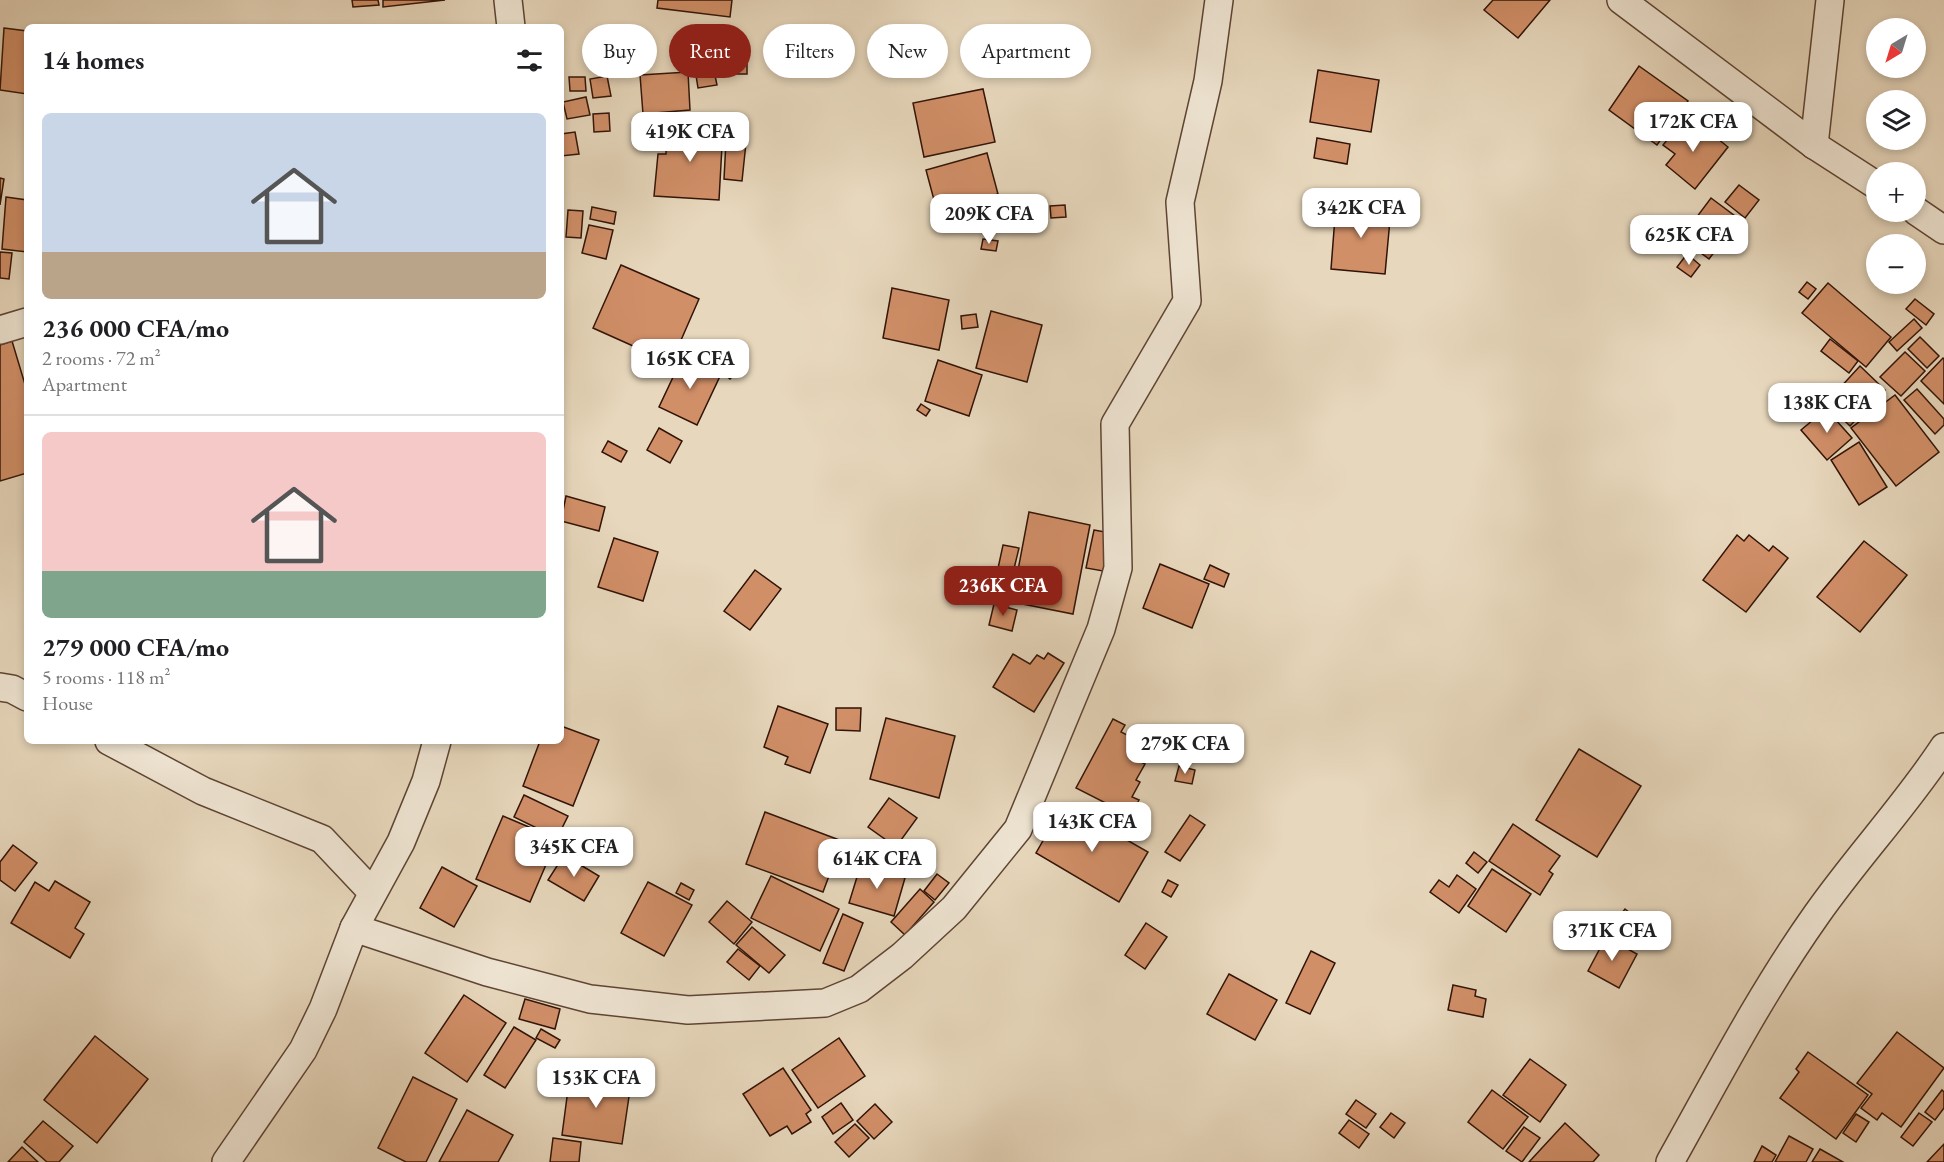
<!DOCTYPE html>
<meta charset="utf-8">
<style>
:root{--surface:#fff;--page:#f2f2f2;--text:#202124;--muted:#757577;--line:#e0e0e0;--accent:#8f2418}
body{margin:0;font-family:"EB Garamond",serif;background:var(--page);color:var(--text);height:100vh;display:flex;flex-direction:column;font-size:22px;white-space:nowrap}
*{box-sizing:border-box;margin:0}
p{font-size:20px;color:var(--muted)}
.icon{flex:none;width:33px;height:33px;fill:none;stroke:currentColor;stroke-width:2;stroke-linecap:round;stroke-linejoin:round}
.map{position:relative;flex:1;overflow:hidden}
.panel{position:absolute;left:24px;top:24px;width:540px;height:720px;display:flex;flex-direction:column;background:var(--surface);border-radius:9px;box-shadow:0 3px 9px #0003}
.panel>*{flex:none}
.banner{position:absolute;left:582px;top:24px;width:570px;height:54px;display:flex;gap:12px}
.needle{width:39px;rotate:218deg}
.buttons{position:absolute;left:1866px;top:18px;display:grid;gap:12px}
.buttons a{display:grid;place-items:center;width:60px;height:60px;border-radius:50%;background:var(--surface);box-shadow:0 3px 9px #0003;font-size:30px}
.price{position:absolute;translate:-50% -51px;padding:0 14px;border-radius:12px;background:#fff;color:#222;font-size:20px;line-height:39px;filter:drop-shadow(0 2px 3px #0008)}
.price::after{content:'';position:absolute;left:50%;top:36px;width:18px;height:14px;margin-left:-9px;background:inherit;clip-path:polygon(0 0,100% 0,50% 100%)}
.price.current{background:var(--accent);color:#fff}
ul{padding:0;list-style:none}
li{display:grid;align-content:center;gap:12px;height:318px;padding:0 18px}
li+li{border-top:2px solid var(--line)}
li span{display:grid;place-items:center;height:186px;border-radius:9px;color:#555}
li>.icon{margin-inline-start:auto}
span .icon{width:108px;height:108px;fill:#fffc;stroke-width:1}
li b{font-size:26px}
h2{display:flex;justify-content:space-between;align-items:center;height:72px;padding:0 18px;font-size:26px}
.chip{padding:0 21px;border-radius:27px;background:var(--surface);box-shadow:0 3px 9px #0003;font-size:21px;line-height:54px}
.chip.current{background:var(--accent);color:#fff}
.map>svg:first-child{display:block}
.building{fill:#d18f68;stroke:#311307;stroke-width:1.5}
.lines{fill:none;stroke-linecap:round;stroke-linejoin:round}
.street-casing{stroke:#5e4434;stroke-width:30}
.street{stroke:#efe5d3;stroke-width:27}
</style>
<div class="map">
<svg width="1944" height="1162" viewBox="0 0 1944 1162">
<rect width="100%" height="100%" fill="#e7d7bc"/>
<filter id="stains"><feTurbulence type="fractalNoise" baseFrequency=".00333" numOctaves="4"/><feColorMatrix values="0 0 0 0 .2 0 0 0 0 .09 0 0 0 0 .02 0 0 0 .5 -.17"/></filter>
<radialGradient id="worn" r=".72"><stop offset=".6" stop-color="#630" stop-opacity="0"/><stop offset="1" stop-color="#630" stop-opacity=".3"/></radialGradient>
<g class="building">
<polygon points="352,0 378,0 379,5 353,7"/>
<polygon points="383,0 445,0 383,7"/>
<polygon points="658,0 732,0 730,17 657,8"/>
<polygon points="1493,0 1550,0 1518,38 1484,10"/>
<polygon points="4,28 27,31 27,94 0,90"/>
<rect x="726" y="42" width="21" height="32"/>
<polygon points="713,66 717,85 698,88 695,69"/>
<polygon points="1639,66 1688,101 1657,145 1609,110"/>
<polygon points="1318,70 1379,80 1371,132 1310,122"/>
<polygon points="688,72 690,110 643,114 640,75"/>
<polygon points="607,76 611,96 593,98 590,79"/>
<polygon points="569,77 585,77 586,91 570,91"/>
<polygon points="983,89 995,142 924,157 913,103"/>
<polygon points="586,97 590,115 567,119 563,102"/>
<polygon points="609,113 610,131 594,132 593,114"/>
<polygon points="1684,119 1698,131 1702,126 1728,147 1695,189 1666,165 1675,154 1663,145"/>
<polygon points="667,124 723,128 719,200 654,196 658,154 666,154"/>
<polygon points="575,132 579,154 561,156 561,134"/>
<polygon points="1317,138 1350,144 1347,164 1314,158"/>
<polygon points="726,141 746,143 742,181 724,179"/>
<polygon points="987,153 998,194 937,211 926,170"/>
<polygon points="0,178 4,179 0,205"/>
<polygon points="1739,185 1759,200 1745,218 1725,202"/>
<polygon points="6,197 27,200 27,252 2,249"/>
<polygon points="1711,198 1739,219 1709,259 1681,238"/>
<polygon points="1336,204 1391,209 1385,274 1331,269"/>
<polygon points="1065,205 1066,217 1051,218 1050,206"/>
<polygon points="592,207 616,212 614,224 590,219"/>
<polygon points="568,210 583,211 581,238 566,237"/>
<polygon points="589,225 613,230 606,259 582,253"/>
<polygon points="983,239 998,241 996,251 981,249"/>
<polygon points="0,252 12,253 9,279 0,278"/>
<polygon points="1687,254 1700,265 1691,277 1677,267"/>
<polygon points="621,265 699,299 671,363 593,328"/>
<polygon points="1807,282 1816,289 1808,299 1799,292"/>
<polygon points="1828,283 1891,337 1866,367 1802,313"/>
<polygon points="892,288 949,300 939,350 883,338"/>
<polygon points="1915,299 1934,314 1926,325 1906,309"/>
<polygon points="991,311 1042,325 1027,382 976,368"/>
<polygon points="976,314 978,327 962,329 961,316"/>
<polygon points="1914,319 1922,328 1897,351 1889,342"/>
<polygon points="1920,337 1939,356 1927,368 1908,349"/>
<polygon points="1830,339 1858,361 1849,373 1821,351"/>
<polygon points="12,341 27,391 27,473 0,481 0,345"/>
<polygon points="1905,352 1925,371 1901,396 1880,377"/>
<polygon points="683,356 721,374 697,425 659,407"/>
<polygon points="1943,358 1944,359 1944,404 1921,381"/>
<polygon points="938,360 982,375 969,416 925,401"/>
<polygon points="728,362 738,370 730,379 720,371"/>
<polygon points="1860,366 1885,390 1850,426 1826,403"/>
<polygon points="1917,389 1944,419 1944,425 1935,434 1904,400"/>
<polygon points="1895,395 1939,452 1896,486 1851,428"/>
<polygon points="921,404 930,410 926,416 917,410"/>
<polygon points="1826,409 1852,438 1827,460 1801,430"/>
<polygon points="659,428 682,441 670,463 647,450"/>
<polygon points="608,441 627,451 621,462 602,452"/>
<polygon points="1859,442 1887,487 1859,505 1831,460"/>
<polygon points="566,496 605,507 599,531 561,521"/>
<polygon points="1029,512 1090,525 1073,614 1012,602"/>
<polygon points="1094,530 1111,533 1103,571 1086,568"/>
<polygon points="1737,535 1744,541 1749,535 1769,551 1773,546 1788,558 1746,612 1703,580"/>
<polygon points="614,538 658,552 643,601 598,587"/>
<polygon points="1864,541 1907,575 1860,632 1817,597"/>
<polygon points="1003,545 1019,548 1012,577 997,573"/>
<polygon points="1160,564 1209,584 1192,628 1143,608"/>
<polygon points="1210,565 1229,574 1224,587 1204,579"/>
<polygon points="755,570 781,589 750,630 724,611"/>
<polygon points="994,604 1017,610 1012,631 989,625"/>
<polygon points="1048,653 1064,663 1034,712 993,687 1013,654 1030,664 1037,655 1044,659"/>
<polygon points="778,706 828,724 810,773 785,764 788,757 764,747"/>
<polygon points="836,708 861,708 860,731 836,730"/>
<polygon points="886,718 955,736 939,798 870,779"/>
<polygon points="1113,719 1125,725 1121,732 1143,743 1135,759 1145,764 1136,780 1140,782 1132,797 1139,800 1131,816 1076,788"/>
<polygon points="561,726 599,740 573,806 523,786 540,741 561,741"/>
<polygon points="1579,749 1641,786 1597,857 1536,820"/>
<polygon points="1179,766 1195,770 1192,784 1175,781"/>
<polygon points="524,795 568,816 557,838 514,817"/>
<polygon points="889,798 917,818 896,847 868,827"/>
<polygon points="1064,804 1148,852 1119,902 1036,853"/>
<polygon points="765,812 842,841 823,892 746,864"/>
<polygon points="1190,815 1205,825 1180,861 1165,852"/>
<polygon points="503,816 557,839 530,902 476,879"/>
<polygon points="1513,824 1560,856 1549,871 1553,874 1540,895 1489,861"/>
<polygon points="586,828 605,839 594,857 575,846"/>
<polygon points="870,844 894,854 888,870 864,859"/>
<polygon points="13,845 37,863 15,891 0,880 0,862"/>
<polygon points="1474,852 1487,862 1478,873 1466,863"/>
<polygon points="564,855 599,876 584,901 548,880"/>
<polygon points="861,864 905,878 894,916 849,903"/>
<polygon points="442,867 477,886 454,927 420,908"/>
<polygon points="1492,869 1531,894 1506,932 1468,906"/>
<polygon points="937,874 949,883 935,900 924,891"/>
<polygon points="1457,875 1476,889 1459,913 1430,892 1439,880 1449,887"/>
<polygon points="771,876 839,909 820,951 751,918"/>
<polygon points="1168,880 1178,885 1171,897 1162,892"/>
<polygon points="55,881 90,902 75,928 84,934 70,958 11,923 35,882 49,891"/>
<polygon points="648,882 692,905 664,956 621,933"/>
<polygon points="681,883 694,890 689,900 676,893"/>
<polygon points="920,889 934,902 905,935 891,922"/>
<polygon points="727,901 752,922 734,944 709,922"/>
<polygon points="1625,909 1652,930 1637,949 1611,927"/>
<polygon points="843,914 863,923 844,971 823,963"/>
<polygon points="1146,923 1167,937 1145,969 1125,955"/>
<polygon points="752,927 785,955 769,973 736,945"/>
<polygon points="1606,937 1637,954 1619,988 1588,971"/>
<polygon points="738,949 760,966 749,980 727,962"/>
<polygon points="1311,951 1335,963 1310,1014 1286,1003"/>
<polygon points="1229,974 1277,1000 1255,1040 1207,1014"/>
<polygon points="1453,985 1476,990 1475,996 1486,999 1483,1017 1448,1010"/>
<polygon points="464,995 506,1023 467,1082 425,1053"/>
<polygon points="525,999 560,1009 555,1029 519,1019"/>
<polygon points="514,1027 536,1040 505,1088 484,1075"/>
<polygon points="541,1029 560,1040 555,1048 536,1038"/>
<polygon points="1897,1032 1944,1068 1901,1127 1882,1113 1877,1120 1861,1108 1872,1094 1857,1083"/>
<polygon points="95,1036 148,1079 97,1143 44,1100"/>
<polygon points="839,1038 865,1076 818,1108 792,1070"/>
<polygon points="1808,1052 1868,1095 1836,1139 1780,1098 1799,1072 1796,1069"/>
<polygon points="1530,1059 1566,1085 1540,1122 1503,1095"/>
<polygon points="783,1068 811,1110 806,1114 811,1122 792,1134 787,1126 770,1136 743,1094"/>
<polygon points="570,1074 631,1083 622,1144 562,1135"/>
<polygon points="413,1077 457,1099 426,1162 406,1162 378,1148"/>
<polygon points="1492,1090 1528,1117 1503,1149 1468,1122"/>
<polygon points="1942,1090 1944,1092 1944,1108 1935,1120 1925,1112"/>
<polygon points="1356,1100 1376,1114 1366,1128 1346,1114"/>
<polygon points="841,1103 853,1120 833,1134 822,1117"/>
<polygon points="875,1104 892,1122 874,1139 857,1121"/>
<polygon points="467,1110 513,1135 498,1162 439,1162"/>
<polygon points="1391,1113 1405,1123 1394,1138 1380,1127"/>
<polygon points="1919,1113 1932,1122 1913,1146 1901,1137"/>
<polygon points="1856,1114 1869,1122 1856,1142 1843,1133"/>
<polygon points="1349,1120 1369,1134 1359,1148 1339,1133"/>
<polygon points="43,1121 73,1146 59,1162 47,1162 24,1142"/>
<polygon points="1565,1123 1599,1155 1593,1162 1529,1162"/>
<polygon points="855,1124 869,1138 849,1157 835,1142"/>
<polygon points="1524,1127 1540,1138 1522,1162 1506,1151"/>
<polygon points="1789,1136 1813,1149 1806,1162 1775,1162"/>
<polygon points="553,1138 581,1142 579,1162 550,1162"/>
<polygon points="1944,1144 1944,1162 1927,1162"/>
<polygon points="1762,1146 1776,1155 1772,1162 1754,1162"/>
<polygon points="22,1147 38,1162 8,1162"/>
<polygon points="1820,1149 1843,1162 1812,1162"/>
</g>
<g class="lines">
<g class="street-casing">
<g id="street">
<polyline points="508,0 511,27"/>
<polyline points="1621,0 1814,145 1876,185"/>
<polyline points="1814,145 1830,0"/>
<polyline points="1916,211 1944,230"/>
<polyline points="0,330 27,322"/>
<polyline points="0,687 12,689 27,697"/>
<polyline points="109,741 203,791 322,839 372,892"/>
<polyline points="354,928 487,972 590,999 688,1010 825,1003 859,989 902,956 954,908 1018,829 1101,629 1118,568 1115,424 1187,301 1180,202 1208,81 1219,0"/>
<polyline points="226,1162 303,1050 323,1009 354,928 401,842 426,781 437,741"/>
<path d="M 1670,1162 C 1717,1078 1761,993 1817,914 C 1857,857 1906,805 1944,747"/>
</g>
</g>
<use href="#street" class="street"/>
</g>
<rect width="100%" height="100%" filter="url(#stains)"/>
<rect width="100%" height="100%" fill="url(#worn)"/>
</svg>
<div class="buttons">
<a><svg class="needle" viewBox="-14 -14 28 28"><path d="M0-13l5 13h-10z" fill="#e53935"/><path d="M0 13l5-13h-10z" fill="#757577"/></svg></a>
<a><svg class="icon" aria-label="layers" viewBox="0 0 24 24"><path d="M12 4l9 5-9 5-9-5zM3 14l9 5 9-5"/></svg></a>
<a>+</a>
<a>−</a>
</div>
<b class="price" style="left:1693px;top:153px">172K CFA</b>
<b class="price" style="left:690px;top:163px">419K CFA</b>
<b class="price" style="left:1361px;top:239px">342K CFA</b>
<b class="price" style="left:989px;top:245px">209K CFA</b>
<b class="price" style="left:1689px;top:266px">625K CFA</b>
<b class="price" style="left:690px;top:390px">165K CFA</b>
<b class="price" style="left:1827px;top:434px">138K CFA</b>
<b class="price current" style="left:1003px;top:617px">236K CFA</b>
<b class="price" style="left:1185px;top:775px">279K CFA</b>
<b class="price" style="left:1092px;top:853px">143K CFA</b>
<b class="price" style="left:574px;top:878px">345K CFA</b>
<b class="price" style="left:877px;top:890px">614K CFA</b>
<b class="price" style="left:1612px;top:962px">371K CFA</b>
<b class="price" style="left:596px;top:1109px">153K CFA</b>
<div class="banner">
<a class="chip">Buy</a>
<a class="chip current">Rent</a>
<a class="chip">Filters</a>
<a class="chip">New</a>
<a class="chip">Apartment</a>
</div>
<section class="panel">
<h2>14 homes<svg class="icon" aria-label="filters" viewBox="0 0 24 24"><path d="M4 7h16M4 17h16"/><circle cx="9" cy="7" r="2"/><circle cx="15" cy="17" r="2"/></svg></h2>
<ul>
<li><span style="background:linear-gradient(#c9d6e8 75%,#b9a48a 0)"><svg class="icon" aria-label="home" viewBox="0 0 24 24"><path d="M3 11l9-7 9 7M6 9v11h12V9"/></svg></span><div><b>236 000 CFA/mo</b><p>2 rooms · 72 m²</p><p>Apartment</p></div></li>
<li><span style="background:linear-gradient(#f6c9c9 75%,#7fa58c 0)"><svg class="icon" aria-label="home" viewBox="0 0 24 24"><path d="M3 11l9-7 9 7M6 9v11h12V9"/></svg></span><div><b>279 000 CFA/mo</b><p>5 rooms · 118 m²</p><p>House</p></div></li>
</ul>
</section>
</div>
